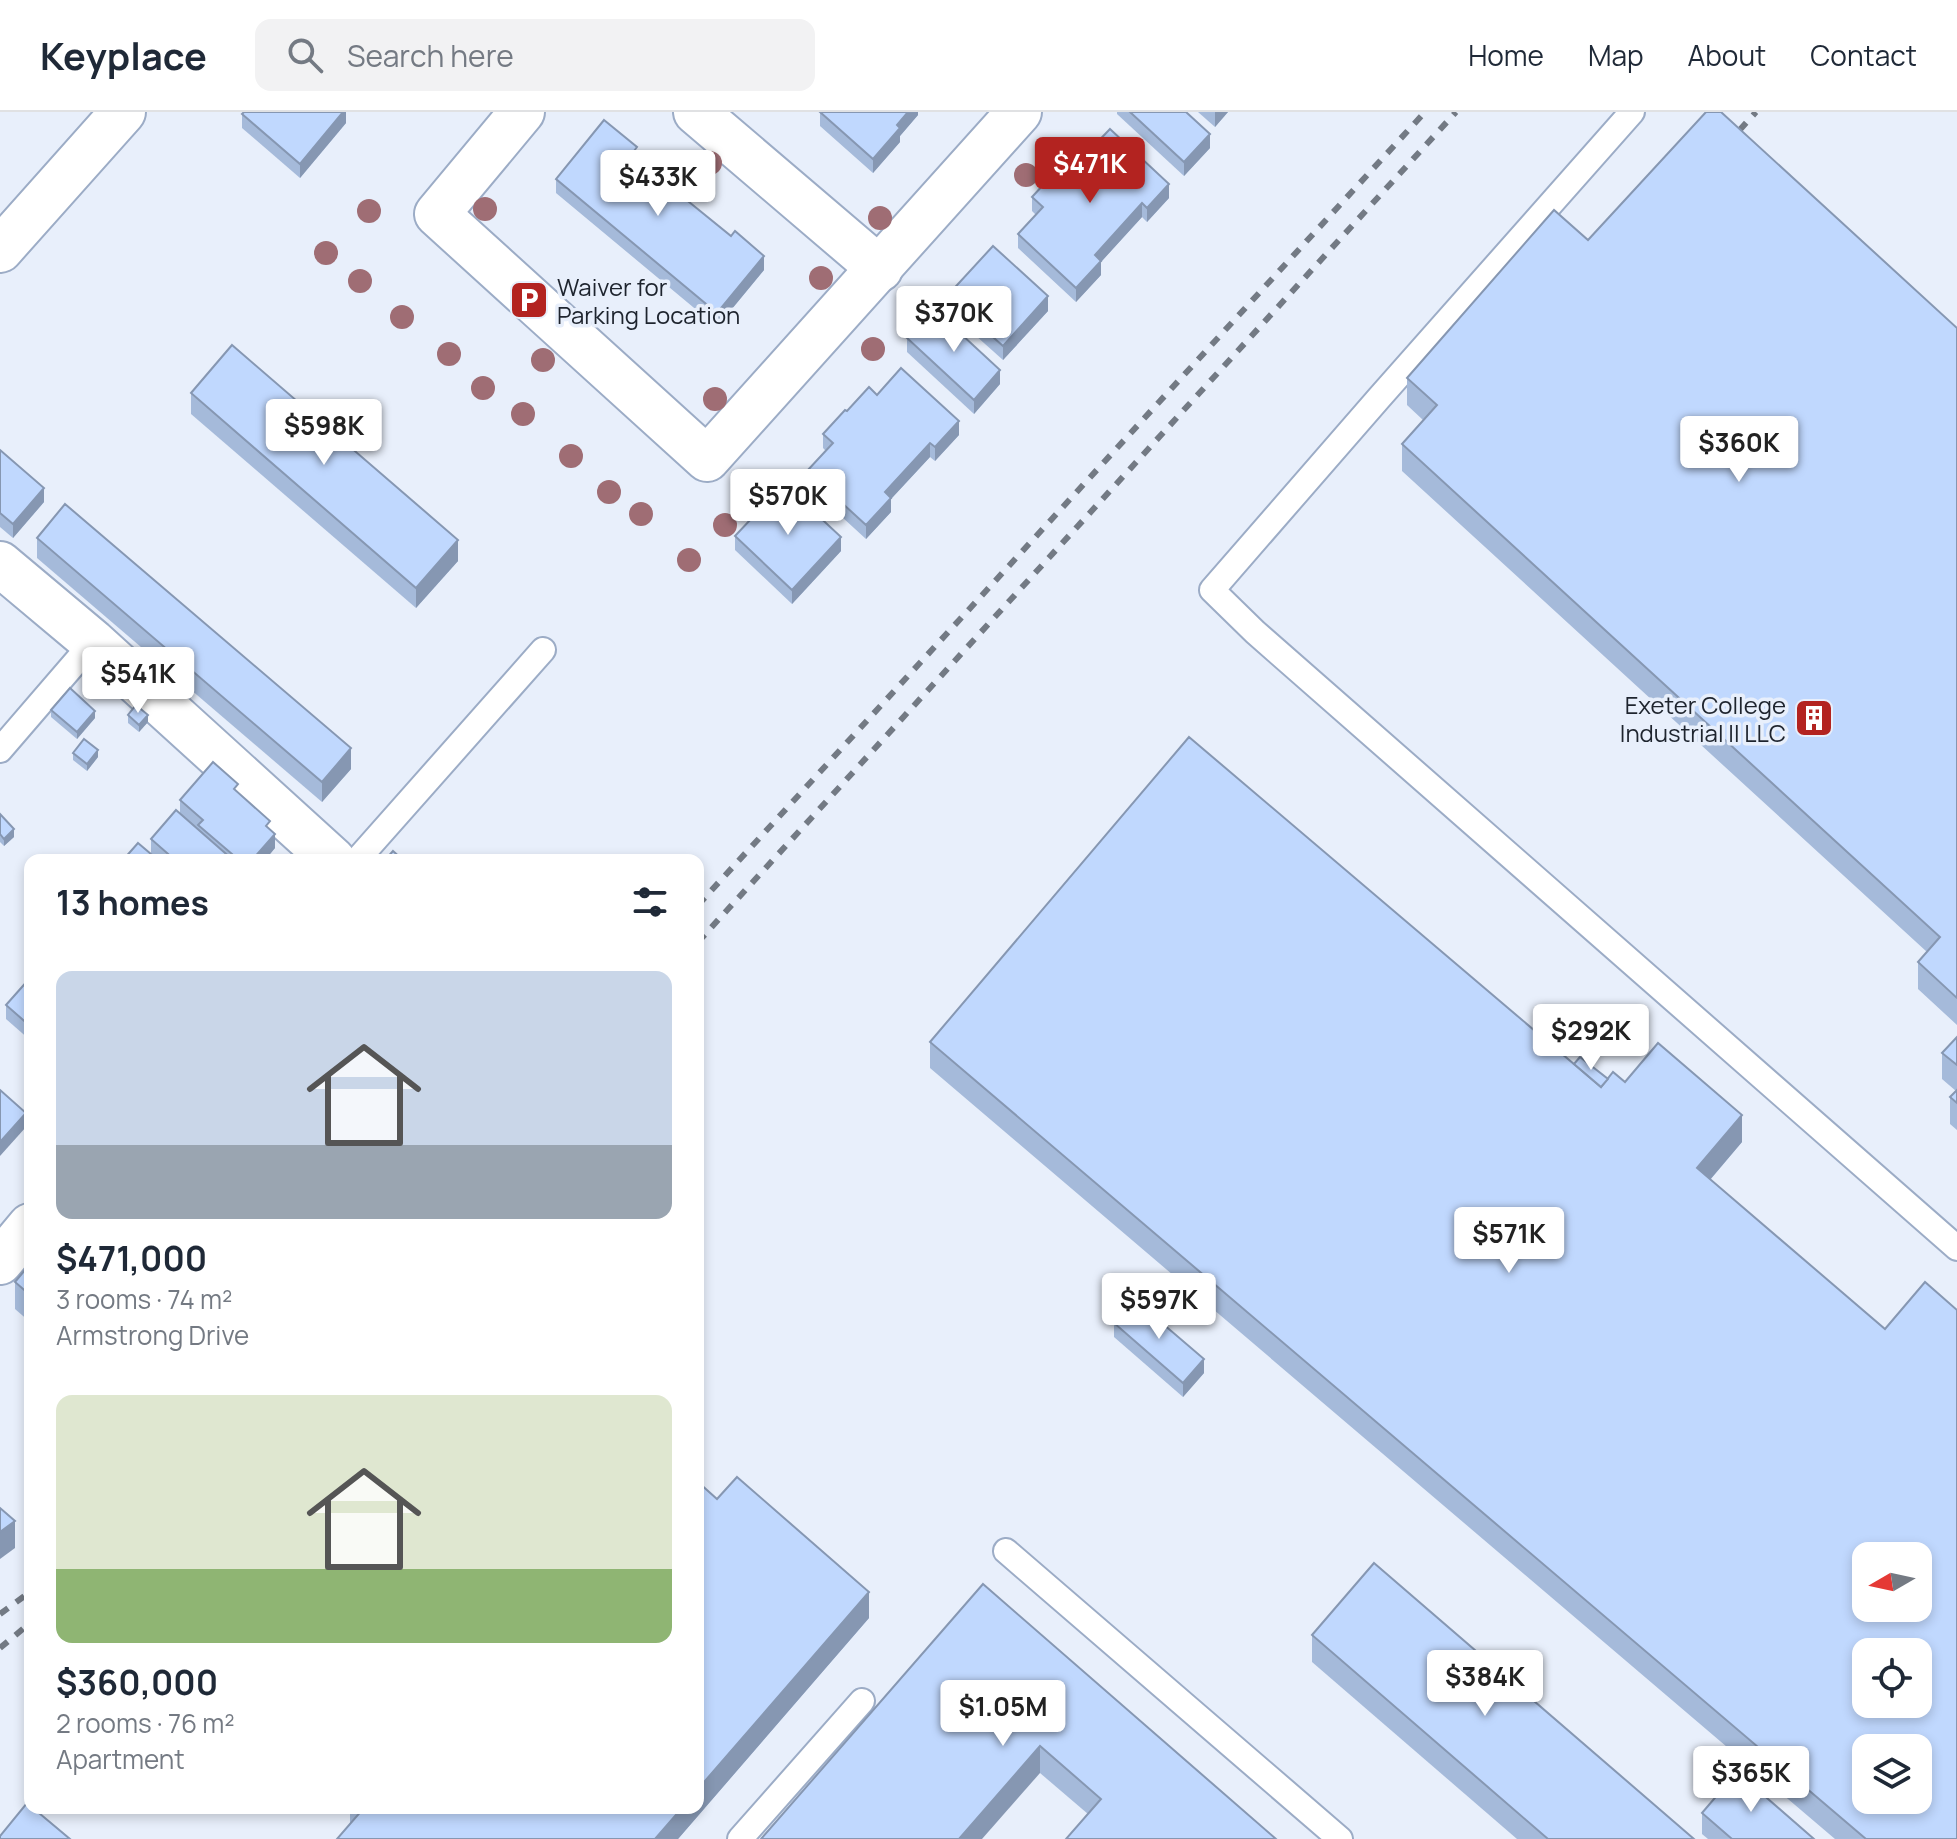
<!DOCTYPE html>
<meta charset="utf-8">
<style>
:root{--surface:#fff;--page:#f2f2f3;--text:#1f2937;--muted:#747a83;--line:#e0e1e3;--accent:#b32320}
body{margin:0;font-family:Manrope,sans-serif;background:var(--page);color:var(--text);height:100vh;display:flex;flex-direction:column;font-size:30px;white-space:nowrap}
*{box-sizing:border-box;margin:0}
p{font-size:26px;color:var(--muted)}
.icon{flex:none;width:44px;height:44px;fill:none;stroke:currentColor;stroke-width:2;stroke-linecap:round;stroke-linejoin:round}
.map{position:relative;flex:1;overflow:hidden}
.drawer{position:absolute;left:24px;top:742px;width:680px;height:960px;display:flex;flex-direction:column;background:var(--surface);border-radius:16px;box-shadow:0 4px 12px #0003}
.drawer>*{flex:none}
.needle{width:52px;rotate:261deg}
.controls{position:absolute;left:1852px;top:1430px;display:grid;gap:16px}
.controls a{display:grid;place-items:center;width:80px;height:80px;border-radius:16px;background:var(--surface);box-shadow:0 4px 12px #0003;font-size:40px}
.price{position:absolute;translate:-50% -68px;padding:0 18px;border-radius:8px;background:#fff;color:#222;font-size:26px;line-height:52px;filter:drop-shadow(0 2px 4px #0008)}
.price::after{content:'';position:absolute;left:50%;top:48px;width:24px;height:18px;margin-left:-12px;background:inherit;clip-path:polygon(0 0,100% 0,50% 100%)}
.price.selected{background:var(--accent);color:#fff}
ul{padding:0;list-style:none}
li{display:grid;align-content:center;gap:16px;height:424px;padding:0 32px}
li span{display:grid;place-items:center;height:248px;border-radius:16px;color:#555}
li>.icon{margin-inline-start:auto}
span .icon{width:144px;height:144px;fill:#fffc;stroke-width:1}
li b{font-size:34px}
h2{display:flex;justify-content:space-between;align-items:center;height:96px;padding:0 32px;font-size:34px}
header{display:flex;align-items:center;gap:48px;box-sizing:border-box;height:112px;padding:0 40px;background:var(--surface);border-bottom:2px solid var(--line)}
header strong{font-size:38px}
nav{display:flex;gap:44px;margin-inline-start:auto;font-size:28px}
.search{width:560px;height:72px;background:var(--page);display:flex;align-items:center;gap:20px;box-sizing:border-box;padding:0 28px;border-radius:16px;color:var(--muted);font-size:30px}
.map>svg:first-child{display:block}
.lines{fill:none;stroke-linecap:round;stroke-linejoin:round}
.service-casing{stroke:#9cacc6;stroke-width:28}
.minor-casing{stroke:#9cacc6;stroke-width:48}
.service{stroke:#fff;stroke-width:24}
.minor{stroke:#fff;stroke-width:44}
.rail{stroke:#737a84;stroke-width:6;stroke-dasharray:10 10;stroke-linecap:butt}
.tree{fill:#9f6d74}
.wall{fill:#a5bada}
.shaded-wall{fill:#8697b2}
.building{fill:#c0d8fe;stroke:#8697b2;stroke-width:2;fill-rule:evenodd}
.labels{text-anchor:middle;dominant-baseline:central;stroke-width:7;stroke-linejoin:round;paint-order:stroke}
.poi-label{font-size:24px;fill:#1e242e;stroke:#e8effb;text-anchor:start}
</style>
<header>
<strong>Keyplace</strong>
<div class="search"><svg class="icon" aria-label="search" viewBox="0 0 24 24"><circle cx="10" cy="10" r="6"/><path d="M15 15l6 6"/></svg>Search here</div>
<nav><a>Home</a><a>Map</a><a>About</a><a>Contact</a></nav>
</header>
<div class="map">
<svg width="1957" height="1727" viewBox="0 0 1957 1727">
<rect width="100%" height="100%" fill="#e8effb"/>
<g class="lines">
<g class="service-casing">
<g id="service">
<polyline points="1632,0 1379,286 1212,478 1255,520 1957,1136"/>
<polyline points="0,638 93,530"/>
<polyline points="357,748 543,538"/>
<polyline points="1006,1439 1340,1727"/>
<polyline points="740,1727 862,1589"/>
</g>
</g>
<g class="minor-casing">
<g id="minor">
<polyline points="522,0 437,102 707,347 1019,0"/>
<polyline points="696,0 880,157"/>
<polyline points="0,138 123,0"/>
<polyline points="0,452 93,530 333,748"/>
<polyline points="0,1150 30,1114"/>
</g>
</g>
<use href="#service" class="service"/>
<use href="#minor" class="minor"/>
<g class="rail">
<polyline points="1726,33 1756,0"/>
<polyline points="698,793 1425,0"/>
<polyline points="698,830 1456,0"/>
<polyline points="0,1502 30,1480"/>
<polyline points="0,1536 30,1511"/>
</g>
</g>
<g class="tree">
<circle cx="710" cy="51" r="12"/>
<circle cx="1026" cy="63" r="12"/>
<circle cx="485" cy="97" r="12"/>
<circle cx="369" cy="99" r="12"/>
<circle cx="880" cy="106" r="12"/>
<circle cx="326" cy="141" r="12"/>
<circle cx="821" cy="166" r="12"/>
<circle cx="360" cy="169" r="12"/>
<circle cx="402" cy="205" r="12"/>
<circle cx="873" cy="237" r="12"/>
<circle cx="449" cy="242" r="12"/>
<circle cx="543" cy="248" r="12"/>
<circle cx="483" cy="276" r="12"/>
<circle cx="715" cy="287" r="12"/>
<circle cx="523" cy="302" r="12"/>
<circle cx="571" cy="344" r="12"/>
<circle cx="609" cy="380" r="12"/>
<circle cx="641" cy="402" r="12"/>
<circle cx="725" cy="413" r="12"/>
<circle cx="689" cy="448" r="12"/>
</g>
<g class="wall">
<polygon points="346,0 346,11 300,66 242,16 242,2"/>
<polygon points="820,0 918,0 918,3 900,24 900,30 873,61 820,14"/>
<polygon points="1117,0 1186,0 1210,36 1184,64 1117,2"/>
<polygon points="1198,0 1228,0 1215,15"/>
<polygon points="1087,41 1169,86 1147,110 1142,105 1101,150 1101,163 1076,190 1018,136 1018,122 1036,103 1032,99 1032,85"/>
<polygon points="637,42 660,67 731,124 764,158 717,215 556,81 556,67"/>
<polygon points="1588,128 1957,216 1957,913 1918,877 1918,850 1927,840 1402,359 1402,332 1423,308 1407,293 1407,266"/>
<polygon points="947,184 1048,199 1003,248 947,198"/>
<polygon points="907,226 1000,272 974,302 907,240"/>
<polygon points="191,281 458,449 416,496 191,302"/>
<polygon points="877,283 959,323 935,349 930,345 891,387 891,400 866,427 807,373 807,359 826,339 823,336 823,322"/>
<polygon points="0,338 44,390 13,426 0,415"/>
<polygon points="735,424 841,439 792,492 735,438"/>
<polygon points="37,426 351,657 322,690 37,446"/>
<polygon points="51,598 95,606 77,627 51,605"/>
<polygon points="128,603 148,610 139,620 128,611"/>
<polygon points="73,641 98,645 87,659 73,648"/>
<polygon points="238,680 270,718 275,736 265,748 159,748 151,741 151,727 180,701 180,688"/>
<polygon points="0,702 14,725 4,734 0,730"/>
<polygon points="30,866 30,928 6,907 6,893"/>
<polygon points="1957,925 1957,1018 1950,1012 1950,985 1956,979 1942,967 1942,941"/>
<polygon points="930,930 1574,952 1608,967 1625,970 1742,1030 1710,1068 1957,1727 1835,1727 930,956"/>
<polygon points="30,1152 30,1210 15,1197 15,1170"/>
<polygon points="1114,1211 1204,1261 1183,1285 1114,1225"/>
<polygon points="737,1365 869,1480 869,1506 678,1727 337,1727 350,1712 350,1696 698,1696 698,1370 717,1387"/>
<polygon points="983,1472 1276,1727 1088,1702 1040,1661"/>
<polygon points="1312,1523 1694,1727 1517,1727 1312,1550"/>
<polygon points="1702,1701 1814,1727 1708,1727 1702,1722"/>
</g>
<g class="shaded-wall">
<polygon points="343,0 346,0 346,11 300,66 300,52"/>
<polygon points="908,0 918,0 918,3 900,24 900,30 873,61 873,47 897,13"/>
<polygon points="1215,0 1228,0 1215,15"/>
<polygon points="1210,22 1210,36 1184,64 1184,50"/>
<polygon points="1169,72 1169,86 1147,110 1147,96"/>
<polygon points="1142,91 1142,105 1101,150 1101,163 1076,190 1076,176 1095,143"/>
<polygon points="764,144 764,158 717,215 717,201"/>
<polygon points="1048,184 1048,199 1003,248 1003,234"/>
<polygon points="1000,258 1000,272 974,302 974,288"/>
<polygon points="959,309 959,323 935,349 935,335"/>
<polygon points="930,331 930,345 891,387 891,400 866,427 866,413 885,380"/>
<polygon points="44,376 44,390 13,426 13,412"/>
<polygon points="841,425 841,439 792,492 792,478"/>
<polygon points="458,428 458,449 416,496 416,476"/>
<polygon points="95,599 95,606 77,627 77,620"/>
<polygon points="148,603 148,610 139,620 139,613"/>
<polygon points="351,636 351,657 322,690 322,670"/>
<polygon points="98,638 98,645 87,659 87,652"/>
<polygon points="14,717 14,725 4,734 4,727"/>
<polygon points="275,722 275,736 265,748 252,748"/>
<polygon points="26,1001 26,1015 0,1044 0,1030"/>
<polygon points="1742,1003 1742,1030 1697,1083 1697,1056"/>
<polygon points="1204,1247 1204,1261 1183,1285 1183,1271"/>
<polygon points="15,1409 15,1436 0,1447 0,1420"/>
<polygon points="869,1480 869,1506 678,1727 655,1727 682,1696 698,1696 698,1677"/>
<polygon points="1040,1634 1040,1661 982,1727 959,1727"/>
</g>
<g class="building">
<polygon points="244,0 343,0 300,52 242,2"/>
<polygon points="820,0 908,0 897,13 900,16 873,47"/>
<polygon points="1130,0 1186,0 1210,22 1184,50"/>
<polygon points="1706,0 1721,0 1957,216 1957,886 1918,850 1940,825 1402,332 1437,293 1407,266 1554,98 1588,128"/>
<polygon points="604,8 637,35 634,39 660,61 657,64 731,124 735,119 764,144 717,201 556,67"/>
<polygon points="1110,17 1169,72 1147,96 1142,91 1095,143 1101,149 1076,176 1018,122 1043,95 1032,85 1079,34 1087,41"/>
<polygon points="993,134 1048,184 1003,234 947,184"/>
<polygon points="934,197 1000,258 974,288 907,226"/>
<polygon points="232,233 458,428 416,476 191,281"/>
<polygon points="901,256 959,309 935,335 930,331 885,380 891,386 866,413 807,359 833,331 823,322 845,298 847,299 869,275 877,283"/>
<polygon points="0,338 44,376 13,412 0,401"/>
<polygon points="784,372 841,425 792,478 735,424"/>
<polygon points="65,392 351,636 322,670 37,426"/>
<polygon points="70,576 95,599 77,620 51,598"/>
<polygon points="136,593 148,603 139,613 128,603"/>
<path d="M 1189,625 L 1601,975 L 1613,960 L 1625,970 L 1658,931 L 1742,1003 L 1697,1056 L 1885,1217 L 1925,1170 L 1957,1198 L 1957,1727 L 1866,1727 L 930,930 ZM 1866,1444 L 1918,1444 L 1918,1496 L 1866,1496 ZM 1866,1540 L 1918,1540 L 1918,1592 L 1866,1592 ZM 1866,1636 L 1918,1636 L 1918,1688 L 1866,1688 Z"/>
<polygon points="84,627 98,638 87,652 73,641"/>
<polygon points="213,650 238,672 234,677 270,709 266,714 275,722 252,748 244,748 242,746 239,748 198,713 203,708 180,688"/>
<polygon points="176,698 233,748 175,748 151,727"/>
<polygon points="0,702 14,717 4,727 0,722"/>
<polygon points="138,731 158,748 123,748"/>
<polygon points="393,739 403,748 385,748"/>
<polygon points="30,866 30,914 6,893"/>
<polygon points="1957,925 1957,953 1942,941"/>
<polygon points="1580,945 1608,967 1601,975 1574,952"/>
<polygon points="0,978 26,1001 0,1030"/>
<polygon points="1957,978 1957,991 1950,985"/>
<polygon points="30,1152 30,1183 15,1170"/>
<polygon points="1135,1188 1204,1247 1183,1271 1114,1211"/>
<polygon points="737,1365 869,1480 698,1677 698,1370 717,1387"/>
<polygon points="0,1396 15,1409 0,1420"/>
<polygon points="1374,1451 1694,1727 1548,1727 1312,1523"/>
<polygon points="983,1472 1276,1727 1066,1727 1101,1687 1040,1634 959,1727 761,1727"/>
<polygon points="1737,1660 1814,1727 1732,1727 1702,1701"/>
<polygon points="27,1691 30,1694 30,1696 33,1696 70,1727 0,1727 0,1724"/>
<polygon points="362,1696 682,1696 655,1727 337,1727 363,1697"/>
</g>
<defs>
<g id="parking-square" transform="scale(2)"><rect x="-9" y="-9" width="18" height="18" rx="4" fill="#b32320" stroke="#e8effb"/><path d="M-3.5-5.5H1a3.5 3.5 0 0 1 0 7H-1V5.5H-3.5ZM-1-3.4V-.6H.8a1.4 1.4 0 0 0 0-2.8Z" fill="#fff"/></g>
<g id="building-square" transform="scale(2)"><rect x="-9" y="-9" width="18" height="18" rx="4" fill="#b32320" stroke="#e8effb"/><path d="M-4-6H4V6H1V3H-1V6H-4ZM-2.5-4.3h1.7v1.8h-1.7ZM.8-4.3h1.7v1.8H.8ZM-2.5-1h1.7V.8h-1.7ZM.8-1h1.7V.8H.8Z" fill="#fff"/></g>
</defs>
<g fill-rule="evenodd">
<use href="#parking-square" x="529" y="188"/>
<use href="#building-square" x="1814" y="606"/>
</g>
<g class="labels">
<g class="poi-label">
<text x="557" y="174">Waiver for<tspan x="557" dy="28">Parking Location</tspan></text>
<text x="1786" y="592" text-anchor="end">Exeter College<tspan x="1786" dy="28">Industrial II LLC</tspan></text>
</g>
</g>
</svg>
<div class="controls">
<a><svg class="needle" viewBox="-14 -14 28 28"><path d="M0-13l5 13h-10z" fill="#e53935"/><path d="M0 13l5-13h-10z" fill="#747a83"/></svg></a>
<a><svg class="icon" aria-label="locate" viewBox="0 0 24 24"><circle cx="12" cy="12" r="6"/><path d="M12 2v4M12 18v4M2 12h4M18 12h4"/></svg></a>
<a><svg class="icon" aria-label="layers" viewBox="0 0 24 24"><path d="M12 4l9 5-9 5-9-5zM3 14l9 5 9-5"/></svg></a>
</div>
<b class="price selected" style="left:1090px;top:93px">$471K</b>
<b class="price" style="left:658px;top:106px">$433K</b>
<b class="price" style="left:954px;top:242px">$370K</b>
<b class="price" style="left:324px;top:355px">$598K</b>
<b class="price" style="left:1739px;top:372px">$360K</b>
<b class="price" style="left:788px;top:425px">$570K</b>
<b class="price" style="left:138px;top:603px">$541K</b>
<b class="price" style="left:1591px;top:960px">$292K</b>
<b class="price" style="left:1509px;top:1163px">$571K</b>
<b class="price" style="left:1159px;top:1229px">$597K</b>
<b class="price" style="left:1485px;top:1606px">$384K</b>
<b class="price" style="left:1003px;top:1636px">$1.05M</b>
<b class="price" style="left:1751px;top:1702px">$365K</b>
<section class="drawer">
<h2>13 homes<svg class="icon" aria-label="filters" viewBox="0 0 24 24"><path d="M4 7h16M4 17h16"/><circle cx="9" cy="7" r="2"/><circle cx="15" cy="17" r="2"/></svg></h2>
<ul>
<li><span style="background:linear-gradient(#c9d6e8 70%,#9aa5b1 0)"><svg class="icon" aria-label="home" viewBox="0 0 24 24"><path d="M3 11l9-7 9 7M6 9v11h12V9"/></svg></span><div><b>$471,000</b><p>3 rooms · 74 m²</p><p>Armstrong Drive</p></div></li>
<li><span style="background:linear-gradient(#dfe7d0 70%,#8fb573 0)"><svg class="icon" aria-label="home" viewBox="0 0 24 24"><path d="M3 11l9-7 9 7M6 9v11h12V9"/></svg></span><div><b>$360,000</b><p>2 rooms · 76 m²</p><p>Apartment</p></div></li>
</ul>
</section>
</div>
